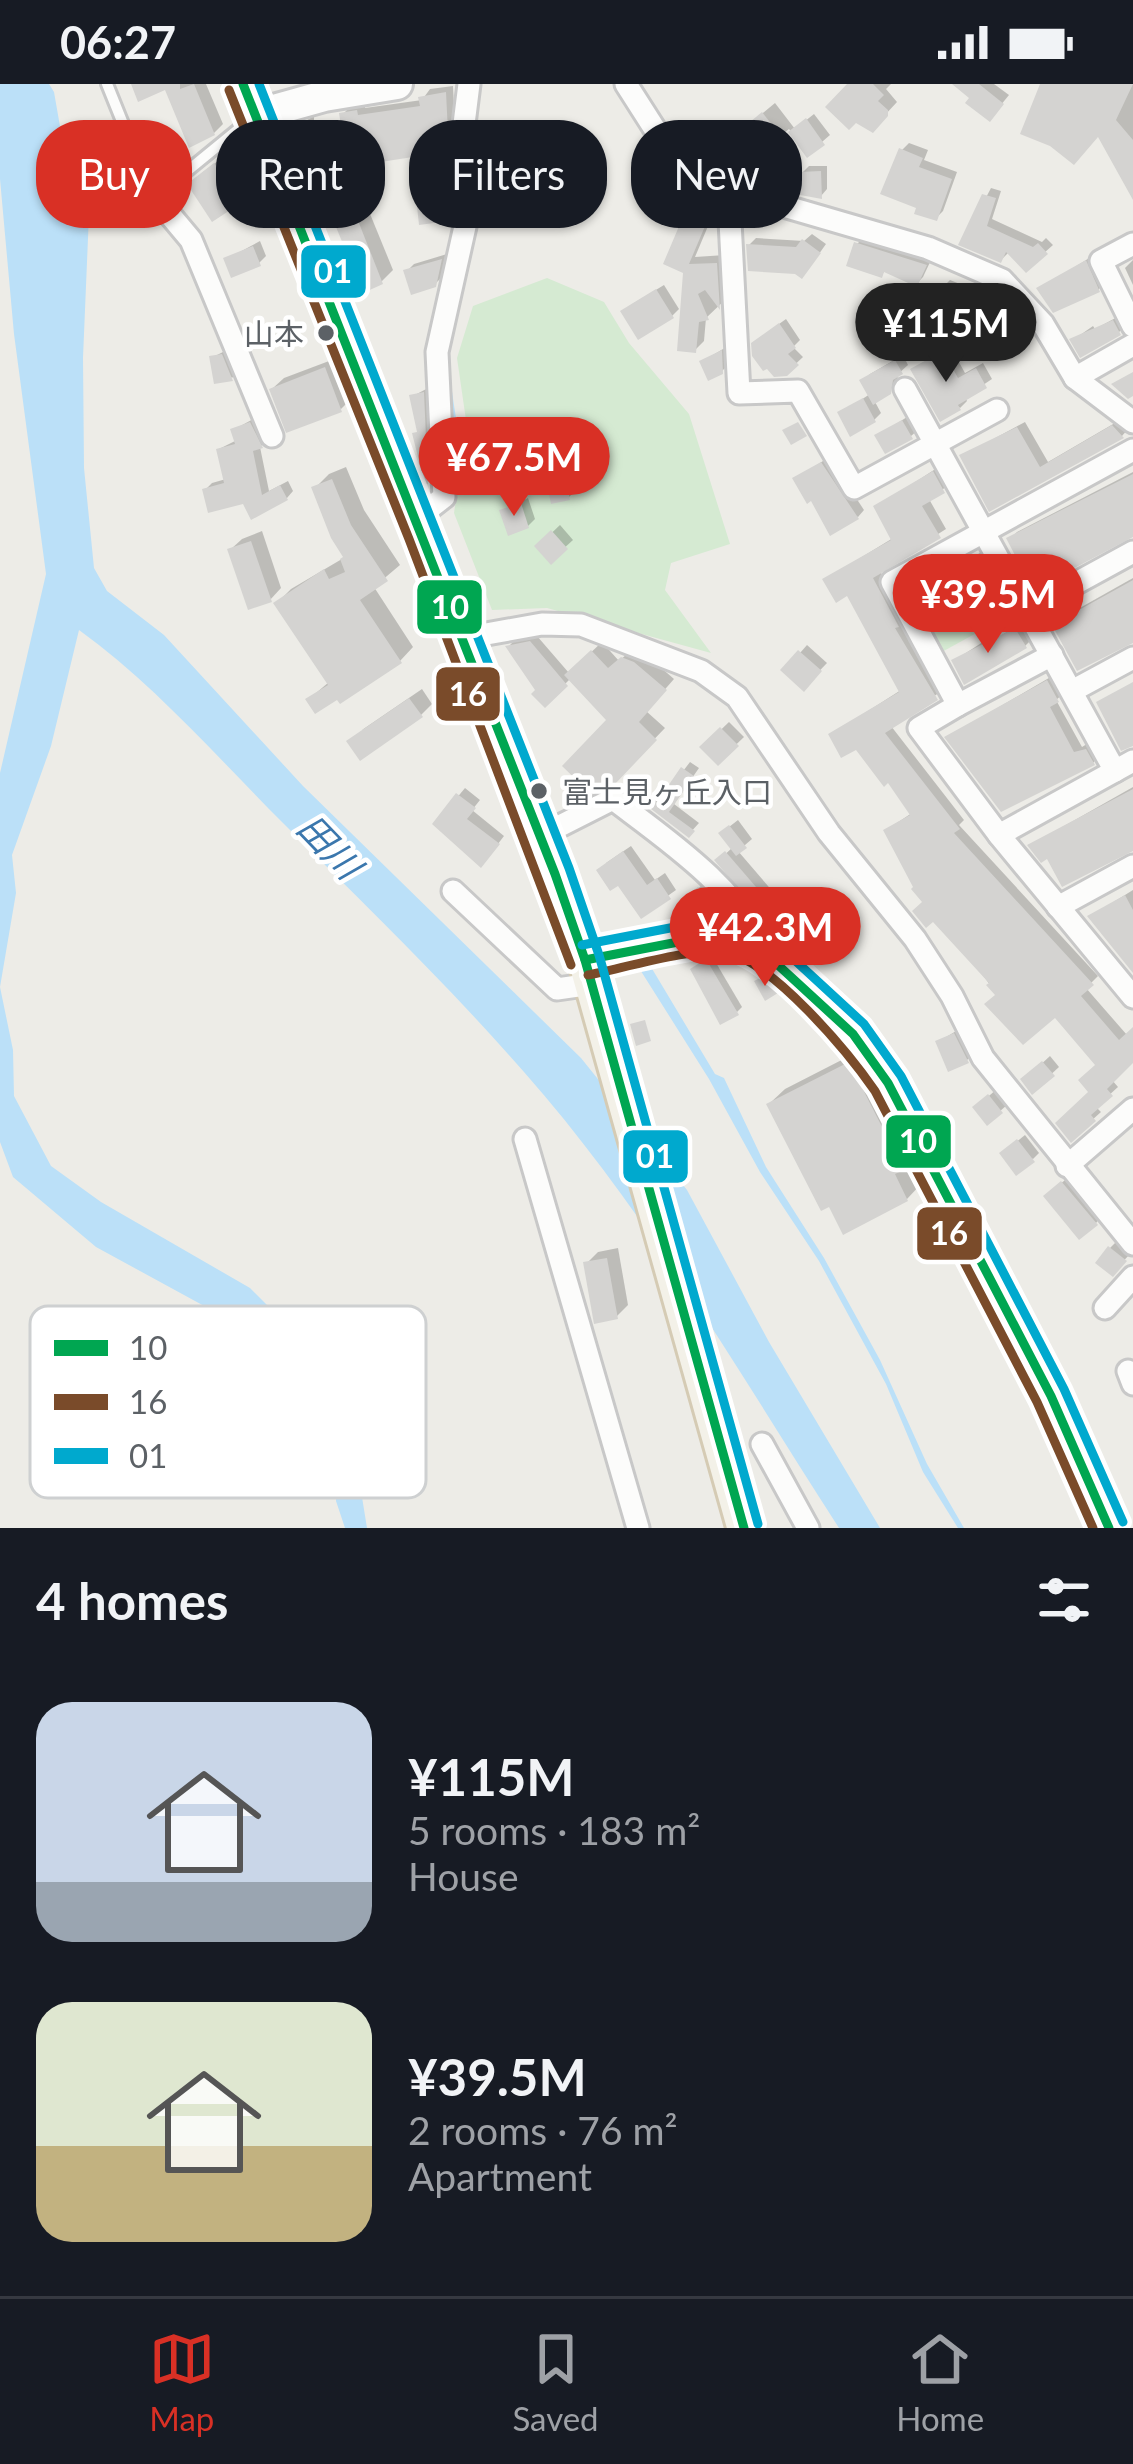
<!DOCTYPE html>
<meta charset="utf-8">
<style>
:root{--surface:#171b24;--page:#242831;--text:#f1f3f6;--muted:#9ea1a6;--line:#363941;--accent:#d93025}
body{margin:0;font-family:Lato,"Noto Sans JP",sans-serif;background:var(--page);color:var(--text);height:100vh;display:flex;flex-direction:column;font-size:45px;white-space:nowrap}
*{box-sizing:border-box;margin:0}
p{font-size:39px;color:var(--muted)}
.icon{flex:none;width:66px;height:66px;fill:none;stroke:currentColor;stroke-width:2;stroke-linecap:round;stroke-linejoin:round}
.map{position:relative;height:1444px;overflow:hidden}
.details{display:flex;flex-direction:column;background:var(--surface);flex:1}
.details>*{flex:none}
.guide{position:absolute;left:36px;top:36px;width:1062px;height:108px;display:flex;gap:24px}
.price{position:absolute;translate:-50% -102px;padding:0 27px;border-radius:42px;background:var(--accent);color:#fff;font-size:39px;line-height:78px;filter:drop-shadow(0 3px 6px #0008)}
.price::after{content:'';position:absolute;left:50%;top:72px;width:36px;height:27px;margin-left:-18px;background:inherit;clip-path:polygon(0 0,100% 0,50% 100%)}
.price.active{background:#222;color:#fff}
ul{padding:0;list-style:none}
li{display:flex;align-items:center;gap:36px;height:300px;padding:0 36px}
li span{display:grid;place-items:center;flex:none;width:336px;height:240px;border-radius:36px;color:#555}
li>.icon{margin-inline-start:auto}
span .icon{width:144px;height:144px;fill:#fffc;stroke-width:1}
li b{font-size:51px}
h2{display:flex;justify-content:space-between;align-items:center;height:144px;padding:0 36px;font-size:51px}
.tag{padding:0 42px;border-radius:48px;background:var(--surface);box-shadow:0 3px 9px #0004;font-size:42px;line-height:108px}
.tag.active{background:var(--accent);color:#fff}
.status{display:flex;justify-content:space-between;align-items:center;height:84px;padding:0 60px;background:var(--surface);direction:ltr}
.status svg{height:33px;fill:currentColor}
.tab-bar{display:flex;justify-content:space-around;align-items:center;height:168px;border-top:3px solid var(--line);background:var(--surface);font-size:33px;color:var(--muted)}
.tab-bar a{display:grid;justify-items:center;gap:6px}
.tab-bar .active{color:var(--accent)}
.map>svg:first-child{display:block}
.green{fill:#d5ead2}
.water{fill:#bbe0f8}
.shadow{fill:#0003}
.building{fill:#d4d3d1}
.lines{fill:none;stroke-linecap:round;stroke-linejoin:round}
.lane-casing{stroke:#c8c8c8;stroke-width:16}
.street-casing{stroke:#c8c8c8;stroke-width:27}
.secondary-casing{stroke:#c9c9c9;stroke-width:36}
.primary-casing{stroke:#d5cbb4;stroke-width:39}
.lane{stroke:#fcfcfb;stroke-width:10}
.street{stroke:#fcfcfb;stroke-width:21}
.secondary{stroke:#fcfcfb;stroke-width:30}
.primary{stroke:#f3f1e8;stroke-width:33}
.bus-1-casing{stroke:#fff;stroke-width:18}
.bus-2-casing{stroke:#fff;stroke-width:18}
.bus-3-casing{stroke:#fff;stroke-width:18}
.bus-1{stroke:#00a651;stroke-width:9}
.bus-2{stroke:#7a4b2a;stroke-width:9}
.bus-3{stroke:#00a9ce;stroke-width:9}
.bus-dot{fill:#5c6166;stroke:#fff;stroke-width:4.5}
.labels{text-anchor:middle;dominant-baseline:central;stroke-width:9;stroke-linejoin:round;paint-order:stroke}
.bus-label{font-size:30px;fill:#5c6166;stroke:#fff;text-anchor:end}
.water-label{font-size:36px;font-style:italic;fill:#3b77ad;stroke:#fff}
.key{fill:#fff;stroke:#ced0d1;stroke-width:3}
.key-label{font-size:33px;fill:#5c6166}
.line-badge{stroke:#fff;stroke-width:4.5}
.badge-label{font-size:33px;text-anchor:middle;font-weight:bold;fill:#fff}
</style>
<div class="status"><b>06:27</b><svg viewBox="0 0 49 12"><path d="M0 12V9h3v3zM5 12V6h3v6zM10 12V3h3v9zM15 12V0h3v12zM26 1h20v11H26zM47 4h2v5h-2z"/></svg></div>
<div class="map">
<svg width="1133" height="1444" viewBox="0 0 1133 1444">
<rect width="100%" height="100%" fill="#edece7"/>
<g class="green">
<polygon points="547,194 604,218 629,259 689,330 730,460 671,479 665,506 711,569 547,524 492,526 454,429 467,343 457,274 473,222"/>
<polygon points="997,497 1013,529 940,569 922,538"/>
</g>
<g class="water">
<path d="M 0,0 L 49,0 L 54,8 L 68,88 L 89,130 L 83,274 L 84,384 L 94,484 L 107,507 L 164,551 L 303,702 L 581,974 L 687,1106 L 769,1258 L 880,1444 L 839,1444 C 739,1289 646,1126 524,988 C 448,901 365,821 283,739 C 218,674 154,600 79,546 L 51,662 L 12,771 L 16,809 L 0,903 L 13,966 L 14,1012 L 51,1082 L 101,1118 L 250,1204 L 317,1271 L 347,1320 L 367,1444 L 345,1444 L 336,1417 L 338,1357 L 305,1286 L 261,1253 L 96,1163 L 13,1093 L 0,1058 L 0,689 L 46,490 L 14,250 L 0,95 Z"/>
<polygon points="475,0 481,0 473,51 480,135 447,275 459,354 459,389 454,389 442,274"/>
<polygon points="648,878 715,990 724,994 766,1083 824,1174 880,1276 927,1380 964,1444 958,1444 923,1388 886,1300 819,1177 760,1088 709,995 639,884"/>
</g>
<g class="shadow">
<polygon points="134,0 206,0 223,40 214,49 166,2"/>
<polygon points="851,0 891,0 886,5 897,18 872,45"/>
<polygon points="957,0 994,0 1009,11 996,27"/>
<polygon points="1043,0 1133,0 1133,109 1099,49"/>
<polygon points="453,2 458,98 450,106 435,66 376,75 378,84 369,92 340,75 348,67 343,30 351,22 365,20 365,24 422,16 430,5"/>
<polygon points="775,19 795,45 814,30 830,51 808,70 789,45 742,84 736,51"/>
<polygon points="314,32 314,56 307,63 295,43"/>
<polygon points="909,59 928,66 924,76 957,88 943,127 936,134 902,66"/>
<polygon points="227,70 250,105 239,117 202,89"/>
<polygon points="809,82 827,82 827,105 821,112 802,89"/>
<polygon points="708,93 722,109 695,173 725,171 727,214 706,234 704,257 695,266 686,187 700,102"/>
<polygon points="991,104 1001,107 992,135 1042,158 1046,154 1053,161 1026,185 1010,167 1001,176 962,159"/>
<polygon points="454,113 455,128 448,135 420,123 427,116"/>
<polygon points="366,120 393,186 381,198 338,138 349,127"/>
<polygon points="812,150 826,160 809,184 749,161 756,154 804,157"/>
<polygon points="864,153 932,174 923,193 916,200 886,186 881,191 857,160"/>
<polygon points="260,157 266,172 259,179 227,175"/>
<polygon points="447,170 442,193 434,201 407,187 414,180"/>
<polygon points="1094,171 1105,199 1098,206 1040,205"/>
<polygon points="1133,176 1133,201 1125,184"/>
<polygon points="950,196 975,206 960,231 943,203"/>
<polygon points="664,201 679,225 672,232 631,221"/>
<polygon points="1018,212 1042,239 1016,264 988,234"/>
<polygon points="1121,231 1126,241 1119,248 1073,256 1093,242 1095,245"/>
<polygon points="786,235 800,256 793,263 803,273 786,289 761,253"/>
<polygon points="728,262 729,280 721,288 703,277"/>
<polygon points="950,262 965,289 983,279 992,295 965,313 967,317 960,324 914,286"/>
<polygon points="229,265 238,287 232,294 213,273"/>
<polygon points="903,271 908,281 898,290 897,300 874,316 881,329 874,336 841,329 870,310 863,297 870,290"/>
<polygon points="337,274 352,314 341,325 272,305 284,294"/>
<polygon points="430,303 434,390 427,397 413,312"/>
<polygon points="910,331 918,346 911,352 878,352"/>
<polygon points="257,333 268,355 260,363 269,407 288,397 293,407 287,414 244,417 205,406 212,399 226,395 219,365 237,356 233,346"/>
<polygon points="1120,336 1128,345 1122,352 991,423 962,372 1025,338 1048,378"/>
<polygon points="579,351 587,389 574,397 576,406 569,413 547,386 564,377 560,360"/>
<polygon points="829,373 864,426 858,433 813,413 796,395"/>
<polygon points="940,382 950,400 929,415 946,445 880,487 943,606 891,642 964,736 959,741 1098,892 1086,904 1127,951 1133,946 1133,975 1112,996 1118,1003 1096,1023 1101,1028 1071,1055 1092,1008 1099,981 1055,930 998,911 926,818 886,746 912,729 889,695 857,662 832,650 901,606 848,508 826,495 893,454 877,423"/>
<polygon points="346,383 364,426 400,481 374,503 413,563 400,577 309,615 329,598 277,519 291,505 347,472 315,404 329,390"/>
<polygon points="1133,388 1133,449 1010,455 1017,448"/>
<polygon points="528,414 535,435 528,442 503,427"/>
<polygon points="560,441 573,456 551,476 538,462"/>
<polygon points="262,447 281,504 270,516 230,466 242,455"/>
<polygon points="985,466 995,484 988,491 925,501"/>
<polygon points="1133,494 1133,554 1056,541 1062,534"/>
<polygon points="1023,539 1032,555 1025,562 955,576 989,554 991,557"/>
<polygon points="537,552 569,589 602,558 619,577 634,564 644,569 674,595 646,627 665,644 613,698 610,637 571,594 545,620 509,562 515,556"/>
<polygon points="807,561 827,579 804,603 785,586"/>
<polygon points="1054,591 1064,609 1056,616 1082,663 1090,658 1099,672 1093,679 948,653"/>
<polygon points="422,605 432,620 421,631 362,646"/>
<polygon points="729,638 744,653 718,678 703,663"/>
<polygon points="690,678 699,684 674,720 699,739 689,750 646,717 656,706 664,712"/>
<polygon points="1133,703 1133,765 1048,771 1031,761"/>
<polygon points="465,704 480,716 472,726 504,752 488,773 436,739"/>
<polygon points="738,736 752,755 738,767 780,816 773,823 718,777 733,763 729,743"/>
<polygon points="631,762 655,796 665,789 676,806 641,831 606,779"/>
<polygon points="707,798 719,811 713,817 691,809"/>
<polygon points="1133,806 1133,878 1091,832"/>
<polygon points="712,872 742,923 737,928 699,880"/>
<polygon points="961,944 974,969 967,976 938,958"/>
<polygon points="865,964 918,1068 910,1076 922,1099 907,1115 830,1119 769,1020 785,1005"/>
<polygon points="1050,972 1059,983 1033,1007 1024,996"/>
<polygon points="997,1005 1008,1020 988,1038 983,1017"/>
<polygon points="1025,1051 1039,1069 1033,1075 1010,1063"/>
<polygon points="1070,1092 1102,1132 1096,1139 1054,1105"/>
<polygon points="1117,1157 1131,1169 1112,1189 1110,1164"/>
<polygon points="618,1164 628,1221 616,1233 586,1180 598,1168"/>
</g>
<g class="building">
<polygon points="131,0 180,0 180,5 194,0 215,51 189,64 165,6 138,18"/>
<polygon points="847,0 873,0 884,11 878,17 888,26 888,32 873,49 856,39 849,46 825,23"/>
<polygon points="952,0 979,0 1004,20 990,38 965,19 969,14"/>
<polygon points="1040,0 1133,0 1116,36 1133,56 1133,116 1098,53 1074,81 1050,62 1020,50"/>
<polygon points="446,8 451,109 437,111 432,70 368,80 371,95 341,100 337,74 346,73 339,29 357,26 358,31 420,22 418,13"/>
<polygon points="762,28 783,55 742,88 721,62"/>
<polygon points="806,34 825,61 807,74 788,48"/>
<polygon points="308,37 309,66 292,67 292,41"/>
<polygon points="899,64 923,74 919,83 952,95 937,137 914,130 916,124 880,110"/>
<polygon points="214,79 241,119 212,138 187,100"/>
<polygon points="821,87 822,115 800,111 799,88"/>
<polygon points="697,100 713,109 714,121 689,180 717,179 720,226 705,206 698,210 709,236 699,238 696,269 677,267 683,189 663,180"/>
<polygon points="982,110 996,114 987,142 1033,163 1038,159 1048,170 1026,189 1006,168 1001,179 958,161"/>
<polygon points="448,119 449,137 419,141 417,122"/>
<polygon points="355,129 383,200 363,209 334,138"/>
<polygon points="802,155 821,169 802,195 795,190 748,187 746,160 796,163"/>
<polygon points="854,158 927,181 917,203 884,188 882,194 846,182"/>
<polygon points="253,162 261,182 231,194 223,174"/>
<polygon points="442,175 436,203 411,211 403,186"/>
<polygon points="1086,176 1100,208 1053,229 1036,204"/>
<polygon points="941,201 970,213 961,234 932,222"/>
<polygon points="656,205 674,234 638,256 620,227"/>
<polygon points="1005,222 1033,253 1016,268 984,234"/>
<polygon points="1113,236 1121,251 1080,274 1069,255"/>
<polygon points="779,239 796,264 788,270 799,281 787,292 774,293 767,285 763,287 752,272 751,259"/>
<polygon points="722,266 723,290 708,297 699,277"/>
<polygon points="943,267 958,294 976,284 987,304 958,321 961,326 940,338 910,285"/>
<polygon points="222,270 233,297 214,300 209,272"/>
<polygon points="895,276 903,290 893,296 891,310 873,321 859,296"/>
<polygon points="325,283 342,328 286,349 269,305"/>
<polygon points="1133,288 1133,312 1128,315 1111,300"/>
<polygon points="424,308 428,400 425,401 412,349 417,348 409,311"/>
<polygon points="863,314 876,338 850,353 837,328"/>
<polygon points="902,336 913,355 885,370 874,351"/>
<polygon points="250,338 263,364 253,367 262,411 280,401 288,416 251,436 243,420 208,429 202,405 224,399 216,365 235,360 230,345"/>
<polygon points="798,338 807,352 791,361 782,346"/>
<polygon points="1112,341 1124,354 989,428 959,371 1017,343 1040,383"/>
<polygon points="572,356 582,398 567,401 570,416 551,420 544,385 562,381 557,359"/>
<polygon points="821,378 859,435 830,452 811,417 807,420 792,394"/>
<polygon points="933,387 945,409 922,422 941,454 873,494 899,543 895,544 938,616 885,649 960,745 954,749 1094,901 1081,912 1119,956 1133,943 1133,979 1107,1005 1113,1012 1091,1031 1096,1037 1071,1059 1055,1039 1088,1008 1078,996 1095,981 1055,934 1023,961 984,920 995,911 986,901 989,899 933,838 926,844 912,827 922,818 911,805 913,803 883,746 910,731 888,699 884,703 856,666 841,674 828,650 899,608 847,512 836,519 822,495 891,456 873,422"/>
<polygon points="1133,390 1133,453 1033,506 1006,454"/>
<polygon points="332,395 351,441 388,497 360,516 402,579 340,620 337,616 315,630 305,615 328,601 273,519 324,485 329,495 345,488 340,475 343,473 331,454 311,403"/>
<polygon points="521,419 529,444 508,452 499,426"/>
<polygon points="551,446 568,465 551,481 534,462"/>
<polygon points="251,457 272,518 248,526 227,465"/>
<polygon points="978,471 990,493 926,530 914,507"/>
<polygon points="1133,496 1133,559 1077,587 1052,541"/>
<polygon points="1015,544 1027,564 964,601 951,576"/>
<polygon points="530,557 568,602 545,624 531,610 535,606 505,562"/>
<polygon points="591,566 608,584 621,573 634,578 667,606 639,638 657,656 615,700 591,710 562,682 606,636 564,591"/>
<polygon points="798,566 822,587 804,608 780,586"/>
<polygon points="1047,596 1059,618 1050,623 1074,668 1086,665 1095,681 1001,728 944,653"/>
<polygon points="1133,598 1133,662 1121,667 1096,618"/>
<polygon points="409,614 423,633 360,677 346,657"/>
<polygon points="720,643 739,662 718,682 699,663"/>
<polygon points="681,683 694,692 669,728 695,747 689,754 642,718 647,711 657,718"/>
<polygon points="1133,705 1133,767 1062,803 1047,775 1041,779 1027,761"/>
<polygon points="456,709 476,724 467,735 500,760 481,784 432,740"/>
<polygon points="729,741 747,764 736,772 718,749"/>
<polygon points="623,767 647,801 657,794 671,815 641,835 618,802 610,807 596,786"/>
<polygon points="725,767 775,825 764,834 714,776"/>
<polygon points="698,803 715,819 693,834 680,816"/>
<polygon points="1125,811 1133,826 1133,889 1087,832"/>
<polygon points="706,875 739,931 720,941 690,885"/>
<polygon points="762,893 778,909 765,917 754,897"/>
<polygon points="645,936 651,957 636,962 630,940"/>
<polygon points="954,949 969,979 948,988 935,957"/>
<polygon points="1042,977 1055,992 1032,1011 1020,995"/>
<polygon points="849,978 904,1086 895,1090 908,1117 843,1151 829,1123 821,1127 766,1020"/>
<polygon points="988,1010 1003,1029 987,1042 972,1023"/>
<polygon points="1017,1055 1035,1078 1016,1092 999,1069"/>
<polygon points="1061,1097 1098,1141 1079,1156 1043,1112"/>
<polygon points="1108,1162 1127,1177 1113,1193 1095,1179"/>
<polygon points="607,1174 618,1235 594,1240 583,1178"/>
</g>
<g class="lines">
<g class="lane-casing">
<polyline id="lane" points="107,0 150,107 164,106 252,34"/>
</g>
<g class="street-casing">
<g id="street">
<polyline points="626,0 663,58 712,92 787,123 928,164 1002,196 1043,240 1075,294 1133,338"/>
<polyline points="728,99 739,309 798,307 854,404 997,326"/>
<polyline points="150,107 191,156 272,352"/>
<polyline points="1133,160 1101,177 1133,242"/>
<polyline points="1075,294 1133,261"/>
<polyline points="905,305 1115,687"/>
<polyline points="1133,366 892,498 958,621 919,644 999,751 1133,913"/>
<polyline points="417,434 444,413 437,268 468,129 462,56 469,0"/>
<polyline points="1027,526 1133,468"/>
<polyline points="464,554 542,540 581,541 701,587 737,613 829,749 915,855 952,912 983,974 1133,1160"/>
<polyline points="1072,607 1133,574"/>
<polyline points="958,621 1052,571"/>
<polyline points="999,751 1133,677"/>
<path d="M 540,752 L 613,715 C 667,756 740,805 766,870"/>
<polyline points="453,807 557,905 592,900"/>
<polyline points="1058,823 1133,782"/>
<polyline points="525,1055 638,1444"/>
<polyline points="1067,1082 1133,1025"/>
<polyline points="1105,1224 1133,1193"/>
<polyline points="1128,1287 1133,1300"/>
<polyline points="762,1360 808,1444"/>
</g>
</g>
<g class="secondary-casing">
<g id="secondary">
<polyline points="256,31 324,12 397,0"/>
<polyline points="585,876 704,853 730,853 766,870 853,950 888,999 1051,1312 1109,1444"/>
</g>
</g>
<g class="primary-casing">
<polyline id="primary" points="243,0 555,790 585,876 744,1444"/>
</g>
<use href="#lane" class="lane"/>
<use href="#street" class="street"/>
<use href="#secondary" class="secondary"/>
<use href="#primary" class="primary"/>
<g class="bus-1-casing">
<g id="bus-1">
<polyline points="243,0 555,790 585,876 744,1444"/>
<polyline points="585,876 704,853 730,853 766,870 853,950 888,999 1051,1312 1109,1444"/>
</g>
</g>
<g class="bus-2-casing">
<g id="bus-2">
<polyline points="229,6 409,455 571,881"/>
<path d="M 588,891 C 620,885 698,862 726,868 C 773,878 848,968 875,1007 L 1037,1318 L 1093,1444"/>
</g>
</g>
<g class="bus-3-casing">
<g id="bus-3">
<polyline points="259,0 569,784 599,871 758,1440"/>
<polyline points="582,861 701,838 733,838 775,858 864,940 901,992 1064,1305 1123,1438"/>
</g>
</g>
<use href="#bus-1" class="bus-1"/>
<use href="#bus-2" class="bus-2"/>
<use href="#bus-3" class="bus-3"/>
</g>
<g class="bus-dot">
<circle cx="326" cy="249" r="10"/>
<circle cx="539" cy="707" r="10"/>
</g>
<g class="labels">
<g class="bus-label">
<text x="304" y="249">山本</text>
<text x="562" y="707" text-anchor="start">富士見ヶ丘入口</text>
</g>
<g class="water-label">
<text transform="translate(330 762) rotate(46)">田川</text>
</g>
</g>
<rect x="30" y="1222" width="396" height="192" rx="18" class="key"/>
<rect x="54" y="1256" width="54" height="16" fill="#00a651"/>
<rect x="54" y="1310" width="54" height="16" fill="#7a4b2a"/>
<rect x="54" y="1364" width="54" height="16" fill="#00a9ce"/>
<g class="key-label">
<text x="129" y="1276">10</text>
<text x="129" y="1330">16</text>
<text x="129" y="1384">01</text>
</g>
<g class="line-badge">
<rect x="299" y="159" width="69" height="57" rx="12" fill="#00a9ce"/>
<rect x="415" y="494" width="69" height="58" rx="12" fill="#00a651"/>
<rect x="434" y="581" width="68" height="58" rx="12" fill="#7a4b2a"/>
<rect x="884" y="1029" width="69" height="57" rx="12" fill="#00a651"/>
<rect x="621" y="1044" width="69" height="57" rx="12" fill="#00a9ce"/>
<rect x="915" y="1121" width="69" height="57" rx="12" fill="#7a4b2a"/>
</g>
<g class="badge-label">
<text x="333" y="199">01</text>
<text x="450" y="535">10</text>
<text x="468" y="622">16</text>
<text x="918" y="1069">10</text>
<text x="655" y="1084">01</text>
<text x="949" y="1161">16</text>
</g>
</svg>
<b class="price active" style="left:946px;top:301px">¥115M</b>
<b class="price" style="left:514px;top:435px">¥67.5M</b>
<b class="price" style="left:988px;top:572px">¥39.5M</b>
<b class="price" style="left:765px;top:905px">¥42.3M</b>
<div class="guide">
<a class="tag active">Buy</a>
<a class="tag">Rent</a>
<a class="tag">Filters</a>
<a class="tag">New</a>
</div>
</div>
<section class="details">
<h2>4 homes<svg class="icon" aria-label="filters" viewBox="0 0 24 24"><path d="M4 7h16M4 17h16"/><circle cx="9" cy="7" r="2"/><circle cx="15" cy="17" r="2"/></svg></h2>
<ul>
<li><span style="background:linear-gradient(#c9d6e8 75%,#9aa5b1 0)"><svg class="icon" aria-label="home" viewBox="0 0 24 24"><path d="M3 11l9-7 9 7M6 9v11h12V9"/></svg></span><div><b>¥115M</b><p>5 rooms · 183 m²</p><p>House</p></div></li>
<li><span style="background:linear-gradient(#dfe7d0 60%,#c2b280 0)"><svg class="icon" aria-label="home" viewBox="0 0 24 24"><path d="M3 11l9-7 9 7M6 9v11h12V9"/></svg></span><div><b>¥39.5M</b><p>2 rooms · 76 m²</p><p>Apartment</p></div></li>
</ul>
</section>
<nav class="tab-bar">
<a class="active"><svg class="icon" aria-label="map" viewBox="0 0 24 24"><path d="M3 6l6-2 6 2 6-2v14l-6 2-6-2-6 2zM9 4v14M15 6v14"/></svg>Map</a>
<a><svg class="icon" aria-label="saved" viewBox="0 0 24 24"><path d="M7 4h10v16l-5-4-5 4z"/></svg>Saved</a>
<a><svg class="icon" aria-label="home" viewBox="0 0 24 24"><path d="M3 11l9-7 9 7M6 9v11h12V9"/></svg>Home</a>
</nav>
